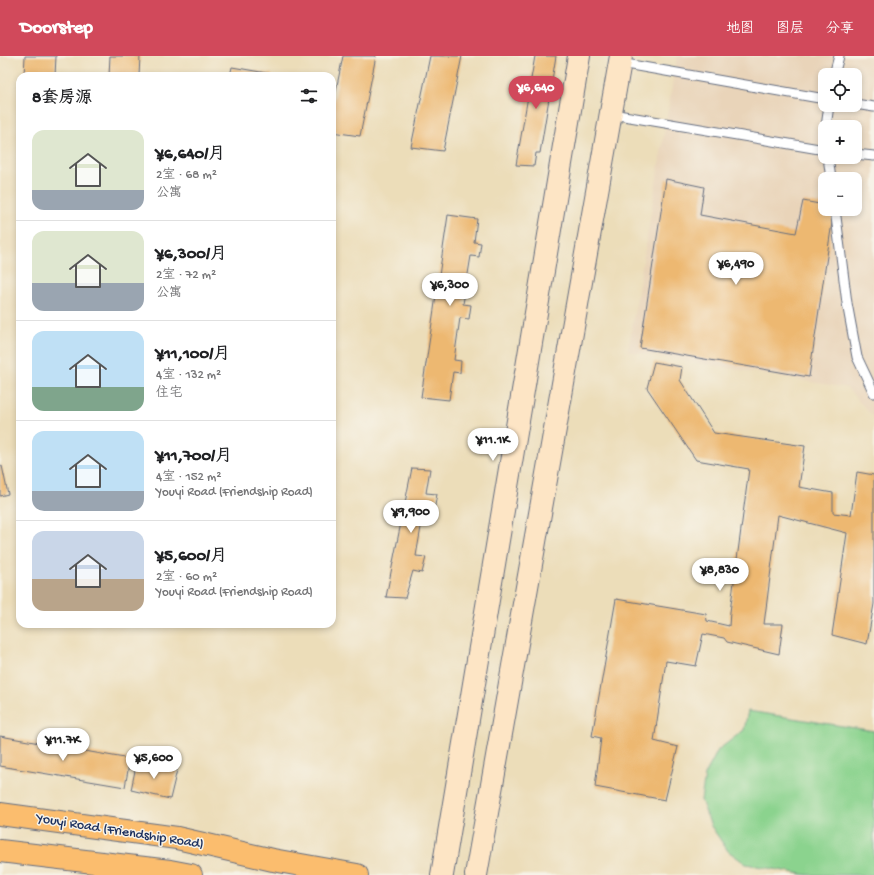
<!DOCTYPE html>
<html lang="zh">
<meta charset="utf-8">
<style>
:root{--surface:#fff;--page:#f6f6f6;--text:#202124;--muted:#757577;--line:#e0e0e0;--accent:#d1495b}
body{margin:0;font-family:"Gochi Hand","LXGW WenKai TC",sans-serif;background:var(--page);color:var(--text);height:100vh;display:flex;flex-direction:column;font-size:15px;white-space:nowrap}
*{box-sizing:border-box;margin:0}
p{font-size:13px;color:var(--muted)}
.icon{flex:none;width:22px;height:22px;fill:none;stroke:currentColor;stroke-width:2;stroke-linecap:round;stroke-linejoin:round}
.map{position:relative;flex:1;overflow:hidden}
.drawer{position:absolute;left:16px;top:16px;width:320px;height:556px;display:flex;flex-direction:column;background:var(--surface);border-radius:12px;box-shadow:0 2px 6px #0003}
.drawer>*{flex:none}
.fabs{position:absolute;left:818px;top:12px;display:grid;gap:8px}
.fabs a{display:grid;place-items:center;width:44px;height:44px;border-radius:8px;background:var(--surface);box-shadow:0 2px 6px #0003;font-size:20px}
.price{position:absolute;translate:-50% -34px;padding:0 9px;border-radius:14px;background:#fff;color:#222;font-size:13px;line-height:26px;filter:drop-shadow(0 1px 2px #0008)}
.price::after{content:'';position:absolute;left:50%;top:24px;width:12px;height:9px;margin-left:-6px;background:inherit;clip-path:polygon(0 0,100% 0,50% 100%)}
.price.active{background:var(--accent);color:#fff}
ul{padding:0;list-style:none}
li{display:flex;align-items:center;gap:12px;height:100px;padding:0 16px}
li+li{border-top:1px solid var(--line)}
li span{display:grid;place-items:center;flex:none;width:112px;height:80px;border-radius:12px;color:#555}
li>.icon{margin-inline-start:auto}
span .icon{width:48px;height:48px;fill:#fffc;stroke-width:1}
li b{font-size:17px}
h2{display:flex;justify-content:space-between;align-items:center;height:48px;padding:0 16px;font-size:17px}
header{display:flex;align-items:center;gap:24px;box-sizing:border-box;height:56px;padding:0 20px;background:var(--accent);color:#fff}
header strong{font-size:19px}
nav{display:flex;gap:22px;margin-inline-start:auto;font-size:14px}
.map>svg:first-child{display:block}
.built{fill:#e9d4b9;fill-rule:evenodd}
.green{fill:#8bd38e;stroke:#538176}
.building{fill:#edb871}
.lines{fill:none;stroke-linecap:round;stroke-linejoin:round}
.lane-casing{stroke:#646c7e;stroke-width:11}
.secondary-casing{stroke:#646c7e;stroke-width:24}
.primary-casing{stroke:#646c7e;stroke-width:24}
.lane{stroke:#fff;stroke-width:9}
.secondary{stroke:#fde5c5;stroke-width:22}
.primary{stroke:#fbbd6e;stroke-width:22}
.labels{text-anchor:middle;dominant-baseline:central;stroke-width:3;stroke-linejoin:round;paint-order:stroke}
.street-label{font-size:14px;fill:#1b2f5e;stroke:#f7f3e8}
</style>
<header>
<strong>Doorstep</strong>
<nav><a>地图</a><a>图层</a><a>分享</a></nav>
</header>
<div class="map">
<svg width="874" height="819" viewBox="0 0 874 819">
<rect width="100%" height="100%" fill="#f7f3e8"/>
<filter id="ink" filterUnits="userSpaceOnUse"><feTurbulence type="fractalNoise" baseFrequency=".025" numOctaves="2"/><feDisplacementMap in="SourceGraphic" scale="8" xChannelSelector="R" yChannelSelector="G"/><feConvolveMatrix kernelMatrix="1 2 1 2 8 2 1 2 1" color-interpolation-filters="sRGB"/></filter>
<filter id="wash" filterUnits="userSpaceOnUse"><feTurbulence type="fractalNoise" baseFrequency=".012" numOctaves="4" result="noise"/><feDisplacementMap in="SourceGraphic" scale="16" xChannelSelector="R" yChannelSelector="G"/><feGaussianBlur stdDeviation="0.9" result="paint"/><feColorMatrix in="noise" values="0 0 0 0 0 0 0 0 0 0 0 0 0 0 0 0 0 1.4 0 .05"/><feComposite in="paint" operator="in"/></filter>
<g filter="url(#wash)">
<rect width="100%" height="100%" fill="#ecddb9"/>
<path class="built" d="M 677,0 L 874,0 L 874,362 L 847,332 L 628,295 ZM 825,19 L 855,19 L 855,49 L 825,49 ZM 825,71 L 855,71 L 855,101 L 825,101 ZM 825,123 L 855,123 L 855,153 L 825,153 Z"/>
<polygon class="green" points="748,655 874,675 874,819 807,819 746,808 728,795 711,770 701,744 705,719 718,694 744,674"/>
<g id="blocks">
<g class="building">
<polygon points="25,0 56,0 55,20 24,20"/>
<polygon points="110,0 140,0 139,20 109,20"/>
<polygon points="343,0 376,0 360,80 332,76 332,54"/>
<polygon points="430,0 462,0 443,95 411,91"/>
<polygon points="535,0 556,0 540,97 536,97 534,110 516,109"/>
<polygon points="232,11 272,18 272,20 230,20"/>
<polygon points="666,123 704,131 700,159 796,177 803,145 825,149 825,153 834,153 809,321 640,292"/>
<polygon points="448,159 477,163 474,186 481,187 479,201 471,200 463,248 471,249 469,263 460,262 454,304 461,305 460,317 453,316 449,344 421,341"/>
<polygon points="654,306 682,311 680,324 714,377 805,390 799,431 833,437 833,457 851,459 857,416 874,419 874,548 867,588 832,579 847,477 778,459 764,568 783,568 779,598 727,586 724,582 703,578 696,610 666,605 654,685 678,691 665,744 595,731 601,682 592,680 616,543 706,558 707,565 729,570 730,556 749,413 696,404 647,332"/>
<polygon points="2,410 8,438 0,440 0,411"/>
<polygon points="412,412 430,413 426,437 437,438 434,455 424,454 416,500 426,501 422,517 413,515 405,542 386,541"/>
<polygon points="0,680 130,703 125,731 0,710"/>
<polygon points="137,705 177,714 170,743 131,734"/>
</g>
</g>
</g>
<g filter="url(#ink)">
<use href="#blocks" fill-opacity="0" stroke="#646c7e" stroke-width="1"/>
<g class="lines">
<g class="lane-casing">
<g id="lane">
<polyline points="620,7 825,43"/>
<polyline points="834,19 839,0"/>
<polyline points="855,48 874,51"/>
<polyline points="612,58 825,94"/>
<polyline points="826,71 829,49"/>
<polyline points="855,98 874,100"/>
<polyline points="828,101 831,123"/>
<polyline points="835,153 847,247 857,301 874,337"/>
</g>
</g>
<g class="secondary-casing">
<g id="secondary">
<polyline points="442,819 579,0"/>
<polyline points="476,819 621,0"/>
</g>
</g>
<g class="primary-casing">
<g id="primary">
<polyline points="0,758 177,782 273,804 357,819"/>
<polyline points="0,795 170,815 191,819"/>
</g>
</g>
<use href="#lane" class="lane"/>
<use href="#secondary" class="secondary"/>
<use href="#primary" class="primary"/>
</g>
</g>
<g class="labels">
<g class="street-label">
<text transform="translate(120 776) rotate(9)">Youyi Road (Friendship Road)</text>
</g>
</g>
</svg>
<div class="fabs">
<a><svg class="icon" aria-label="locate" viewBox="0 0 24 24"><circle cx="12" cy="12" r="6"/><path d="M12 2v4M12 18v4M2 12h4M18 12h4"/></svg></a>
<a>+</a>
<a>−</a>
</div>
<b class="price active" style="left:536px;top:54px">¥6,640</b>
<b class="price" style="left:736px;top:230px">¥6,490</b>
<b class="price" style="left:450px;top:251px">¥6,300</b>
<b class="price" style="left:493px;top:406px">¥11.1K</b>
<b class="price" style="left:411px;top:478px">¥9,900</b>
<b class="price" style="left:720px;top:536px">¥8,830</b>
<b class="price" style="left:63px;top:706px">¥11.7K</b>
<b class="price" style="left:154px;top:724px">¥5,600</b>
<section class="drawer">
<h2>8套房源<svg class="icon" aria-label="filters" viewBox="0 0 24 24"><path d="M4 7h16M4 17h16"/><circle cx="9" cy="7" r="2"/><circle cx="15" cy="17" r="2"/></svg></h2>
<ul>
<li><span style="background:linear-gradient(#dfe7d0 75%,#9aa5b1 0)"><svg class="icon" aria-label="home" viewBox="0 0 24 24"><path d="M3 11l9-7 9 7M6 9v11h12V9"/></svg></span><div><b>¥6,640/月</b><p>2室 · 68 m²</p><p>公寓</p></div></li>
<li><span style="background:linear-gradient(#dfe7d0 65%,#9aa5b1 0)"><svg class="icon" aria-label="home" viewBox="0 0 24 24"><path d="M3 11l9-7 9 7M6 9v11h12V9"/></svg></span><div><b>¥6,300/月</b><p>2室 · 72 m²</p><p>公寓</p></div></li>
<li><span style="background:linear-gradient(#bfe0f5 70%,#7fa58c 0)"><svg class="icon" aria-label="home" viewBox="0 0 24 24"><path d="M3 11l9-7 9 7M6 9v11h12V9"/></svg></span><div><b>¥11,100/月</b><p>4室 · 132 m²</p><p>住宅</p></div></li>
<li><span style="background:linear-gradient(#bfe0f5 75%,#9aa5b1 0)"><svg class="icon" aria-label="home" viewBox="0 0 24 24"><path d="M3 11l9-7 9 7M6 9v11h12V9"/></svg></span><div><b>¥11,700/月</b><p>4室 · 152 m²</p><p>Youyi Road (Friendship Road)</p></div></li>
<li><span style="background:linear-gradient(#c9d6e8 60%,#b9a48a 0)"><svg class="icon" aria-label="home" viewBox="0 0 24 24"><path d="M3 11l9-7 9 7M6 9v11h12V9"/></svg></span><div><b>¥5,600/月</b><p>2室 · 60 m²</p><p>Youyi Road (Friendship Road)</p></div></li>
</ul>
</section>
</div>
